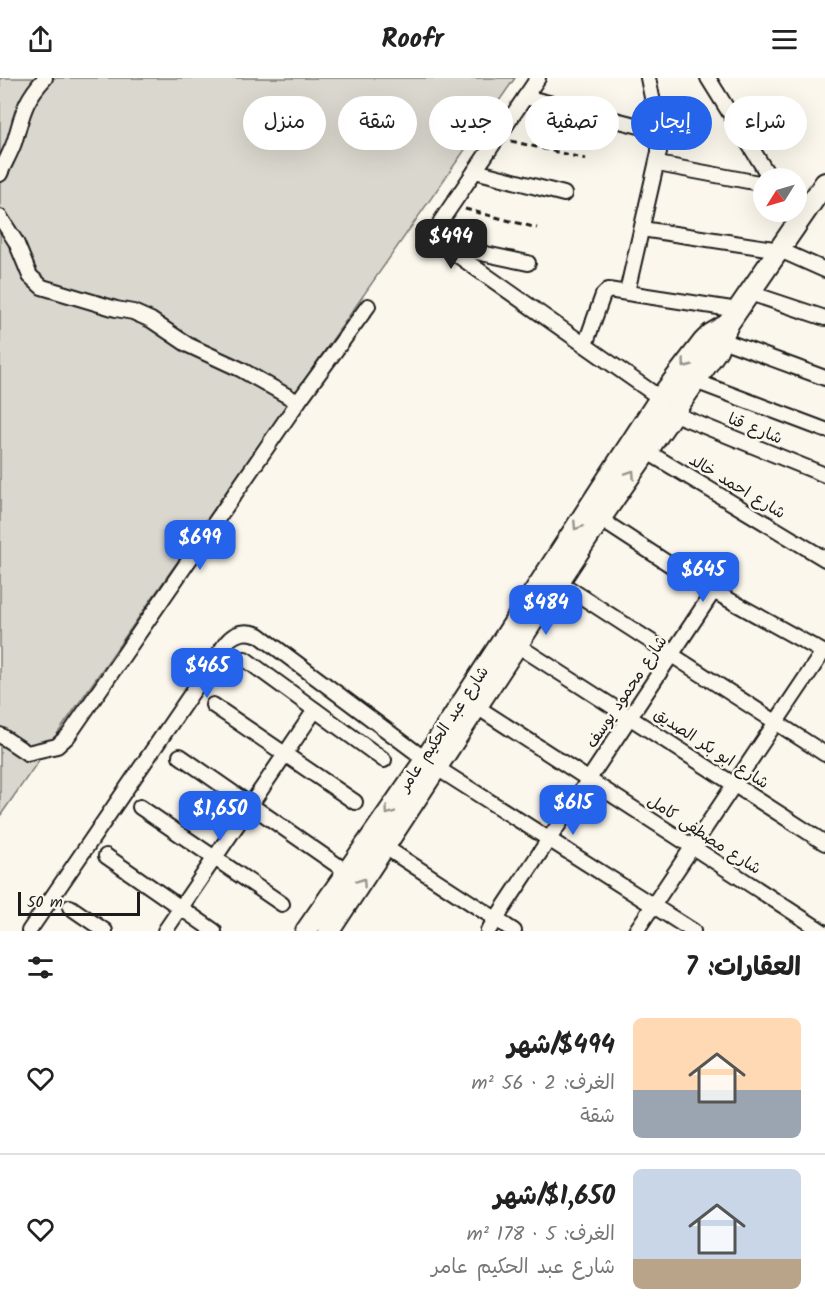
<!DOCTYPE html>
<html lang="ar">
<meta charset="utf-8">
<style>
:root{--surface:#fff;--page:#f6f6f6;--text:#222;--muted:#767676;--line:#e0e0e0;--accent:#2563eb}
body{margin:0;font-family:Kalam,"Playpen Sans Arabic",sans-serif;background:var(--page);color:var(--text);direction:rtl;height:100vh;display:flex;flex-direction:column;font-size:22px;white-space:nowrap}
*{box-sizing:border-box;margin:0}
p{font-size:20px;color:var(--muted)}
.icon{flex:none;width:33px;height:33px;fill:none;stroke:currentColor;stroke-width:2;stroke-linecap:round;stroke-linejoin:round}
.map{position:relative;height:853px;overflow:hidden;direction:ltr}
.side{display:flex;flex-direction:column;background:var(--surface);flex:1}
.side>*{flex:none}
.guide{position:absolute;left:18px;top:18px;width:789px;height:54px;direction:rtl;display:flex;gap:12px}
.needle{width:39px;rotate:233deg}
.controls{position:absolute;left:753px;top:90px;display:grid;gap:12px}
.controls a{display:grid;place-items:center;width:54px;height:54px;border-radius:50%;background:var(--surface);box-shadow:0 6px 24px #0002;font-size:30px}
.scale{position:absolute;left:18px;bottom:15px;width:122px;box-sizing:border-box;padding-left:6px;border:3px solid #1c1c1c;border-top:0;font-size:16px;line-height:21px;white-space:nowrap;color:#1c1c1c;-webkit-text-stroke:4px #fbf7ec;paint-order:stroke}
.price{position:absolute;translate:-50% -51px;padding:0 14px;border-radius:12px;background:var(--accent);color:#fff;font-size:20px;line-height:39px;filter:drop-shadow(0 2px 3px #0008)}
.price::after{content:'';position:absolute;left:50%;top:36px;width:18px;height:14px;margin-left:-9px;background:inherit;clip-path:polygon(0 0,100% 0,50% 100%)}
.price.active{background:#222;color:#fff}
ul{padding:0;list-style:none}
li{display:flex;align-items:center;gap:18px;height:150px;padding:0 24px}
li+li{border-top:2px solid var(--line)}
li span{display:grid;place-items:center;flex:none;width:168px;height:120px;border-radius:9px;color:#555}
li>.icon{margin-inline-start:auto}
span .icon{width:72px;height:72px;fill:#fffc;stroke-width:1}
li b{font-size:26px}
h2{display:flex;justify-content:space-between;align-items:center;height:72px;padding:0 24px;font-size:26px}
.pill{padding:0 21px;border-radius:27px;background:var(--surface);box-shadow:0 6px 24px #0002;font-size:21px;line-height:54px}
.pill.active{background:var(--accent);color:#fff}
header{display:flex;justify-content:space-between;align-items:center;height:78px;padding:0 24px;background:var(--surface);font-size:27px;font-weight:700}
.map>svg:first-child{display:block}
.green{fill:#dad7ce;stroke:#7b7a75;stroke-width:1.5}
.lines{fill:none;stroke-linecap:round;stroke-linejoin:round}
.street-casing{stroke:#1c1c1c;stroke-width:18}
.secondary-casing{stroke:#1c1c1c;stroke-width:24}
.path{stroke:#1c1c1c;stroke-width:3;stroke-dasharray:6 4.5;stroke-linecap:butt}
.street{stroke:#fbf7ec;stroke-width:14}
.secondary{stroke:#fbf7ec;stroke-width:20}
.oneway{stroke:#97948e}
.labels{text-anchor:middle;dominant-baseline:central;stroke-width:5;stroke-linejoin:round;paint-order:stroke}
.street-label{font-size:16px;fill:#1c1c1c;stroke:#fbf7ec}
</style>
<header><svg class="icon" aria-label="menu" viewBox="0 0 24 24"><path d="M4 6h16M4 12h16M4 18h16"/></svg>Roofr<svg class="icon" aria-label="share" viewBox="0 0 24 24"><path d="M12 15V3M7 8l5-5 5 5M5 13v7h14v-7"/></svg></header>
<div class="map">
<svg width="825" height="853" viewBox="0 0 825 853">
<rect width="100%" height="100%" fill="#fbf7ec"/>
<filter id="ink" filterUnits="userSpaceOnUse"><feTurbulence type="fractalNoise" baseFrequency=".0167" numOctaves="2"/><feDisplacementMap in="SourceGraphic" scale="12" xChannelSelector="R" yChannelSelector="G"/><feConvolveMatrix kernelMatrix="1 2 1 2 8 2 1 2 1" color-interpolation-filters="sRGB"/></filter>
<g filter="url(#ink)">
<polygon class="green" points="0,0 515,0 0,738"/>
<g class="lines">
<g class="street-casing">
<g id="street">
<path d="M 538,0 L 441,143 C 436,152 438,159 443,167 L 660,320"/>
<polyline points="708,0 770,100"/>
<polyline points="525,19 659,53"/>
<polyline points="658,86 764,106"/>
<polyline points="475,93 564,116"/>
<path d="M 0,96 C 4,86 10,76 14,65 C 23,36 23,24 45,0"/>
<polyline points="0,139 16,164 30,198 42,209 116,231 133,234 151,242 188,267 240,291 298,324"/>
<polyline points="642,151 780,172 825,192"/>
<polyline points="448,168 528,185"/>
<polyline points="627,214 659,74 659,53 648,0"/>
<polyline points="750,215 825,240"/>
<polyline points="722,262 825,300"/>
<polyline points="585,267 603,217 608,212 738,232"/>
<polyline points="695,303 825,352"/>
<polyline points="672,335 825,397"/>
<polyline points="641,370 825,481"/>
<polyline points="600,441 695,503 825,575"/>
<polyline points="559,504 825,676"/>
<polyline points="517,567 825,765"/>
<polyline points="245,581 384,682"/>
<polyline points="213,627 355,724"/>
<polyline points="477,629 822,853"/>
<polyline points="0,657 27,675 57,668 68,658 298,324 368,228"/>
<polyline points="180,678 347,794"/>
<polyline points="140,729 282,826"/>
<polyline points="385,769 514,853"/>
<polyline points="106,778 214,853"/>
<polyline points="70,829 105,853"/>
<path d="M 29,853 L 226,565 C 235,554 246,552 259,557 L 437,690 L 693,853"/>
<polyline points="165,853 315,632"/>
<polyline points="488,853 713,514"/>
<polyline points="636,853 823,574"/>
</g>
</g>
<g class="secondary-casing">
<g id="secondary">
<polyline points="306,853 425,682 660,320 703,264 711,256 728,246"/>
<polyline points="329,853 600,441 717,272 728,246 825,105"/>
</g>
</g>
<g class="path">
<polyline points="511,63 586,81"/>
<polyline points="465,131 537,150"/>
</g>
<use href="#street" class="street"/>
<use href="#secondary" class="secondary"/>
</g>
<defs><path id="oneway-chevron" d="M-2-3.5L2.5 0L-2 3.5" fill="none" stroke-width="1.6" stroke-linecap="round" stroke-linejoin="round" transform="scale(1.5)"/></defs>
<g class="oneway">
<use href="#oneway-chevron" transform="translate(686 286) rotate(127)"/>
<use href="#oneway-chevron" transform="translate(631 396) rotate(-56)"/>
<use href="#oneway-chevron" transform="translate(577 448) rotate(123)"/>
<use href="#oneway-chevron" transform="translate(389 733) rotate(125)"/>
<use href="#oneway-chevron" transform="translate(362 804) rotate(-56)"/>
</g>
</g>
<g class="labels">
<g class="street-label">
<text transform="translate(755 351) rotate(22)">شارع قنا</text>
<text transform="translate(737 409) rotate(31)">شارع احمد خالد</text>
<text transform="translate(627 614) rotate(-56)">شارع محمود يوسف</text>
<text transform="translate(444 651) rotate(-56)">شارع عبد الحكيم عامر</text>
<text transform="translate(711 671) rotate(33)">شارع ابو بكر الصديق</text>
<text transform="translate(704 757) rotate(33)">شارع مصطفى كامل</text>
</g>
</g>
</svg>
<div class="controls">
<a><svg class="needle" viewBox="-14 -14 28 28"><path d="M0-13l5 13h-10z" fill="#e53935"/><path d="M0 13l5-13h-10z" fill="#767676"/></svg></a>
</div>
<div class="scale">50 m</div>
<b class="price active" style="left:451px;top:192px">$494</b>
<b class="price" style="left:200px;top:493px">$699</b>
<b class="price" style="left:703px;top:525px">$645</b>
<b class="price" style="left:546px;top:558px">$484</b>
<b class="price" style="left:207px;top:621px">$465</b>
<b class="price" style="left:573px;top:758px">$615</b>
<b class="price" style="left:220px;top:764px">$1,650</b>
<div class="guide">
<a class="pill">شراء</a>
<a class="pill active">إيجار</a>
<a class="pill">تصفية</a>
<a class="pill">جديد</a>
<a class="pill">شقة</a>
<a class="pill">منزل</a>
</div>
</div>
<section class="side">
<h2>العقارات: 7<svg class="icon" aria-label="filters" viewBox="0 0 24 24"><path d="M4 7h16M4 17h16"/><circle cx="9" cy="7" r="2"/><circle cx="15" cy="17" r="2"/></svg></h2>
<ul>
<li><span style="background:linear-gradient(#ffd9b3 60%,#9aa5b1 0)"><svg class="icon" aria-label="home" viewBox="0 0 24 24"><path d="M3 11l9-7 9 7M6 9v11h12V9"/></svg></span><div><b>$494/شهر</b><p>الغرف: 2 · 56 m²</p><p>شقة</p></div><svg class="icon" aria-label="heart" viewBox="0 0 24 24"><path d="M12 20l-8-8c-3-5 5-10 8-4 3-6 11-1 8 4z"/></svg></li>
<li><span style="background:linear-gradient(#c9d6e8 75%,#b9a48a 0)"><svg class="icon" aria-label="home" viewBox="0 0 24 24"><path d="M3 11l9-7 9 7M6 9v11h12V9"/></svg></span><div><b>$1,650/شهر</b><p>الغرف: 5 · 178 m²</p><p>شارع عبد الحكيم عامر</p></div><svg class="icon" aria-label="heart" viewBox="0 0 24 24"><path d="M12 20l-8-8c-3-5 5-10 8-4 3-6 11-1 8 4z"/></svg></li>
</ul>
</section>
